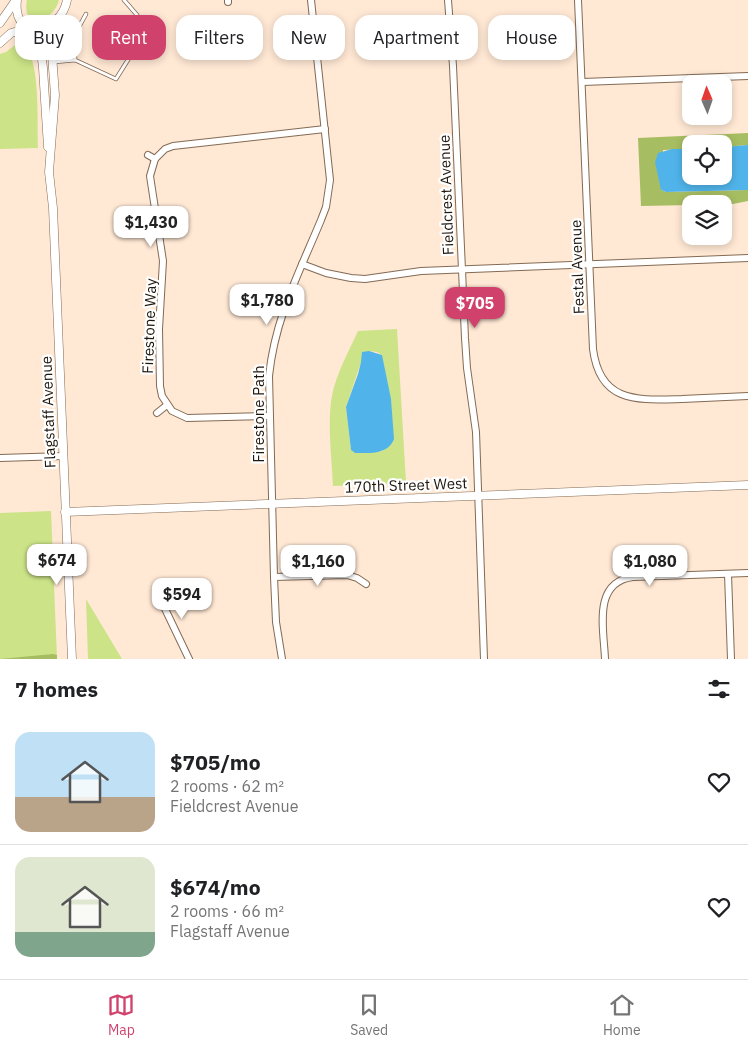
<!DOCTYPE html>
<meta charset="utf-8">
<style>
:root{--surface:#fff;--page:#f6f6f6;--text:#202124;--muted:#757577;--line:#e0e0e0;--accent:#d0426c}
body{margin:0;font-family:"IBM Plex Sans",sans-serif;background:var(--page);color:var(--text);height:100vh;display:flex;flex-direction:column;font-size:19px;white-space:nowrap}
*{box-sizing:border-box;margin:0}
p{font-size:16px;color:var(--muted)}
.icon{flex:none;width:28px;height:28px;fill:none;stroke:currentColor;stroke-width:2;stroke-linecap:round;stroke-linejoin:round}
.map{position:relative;height:659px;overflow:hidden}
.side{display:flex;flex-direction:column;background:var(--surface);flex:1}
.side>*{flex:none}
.banner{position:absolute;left:15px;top:15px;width:719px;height:45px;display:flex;gap:10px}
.needle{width:32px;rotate:358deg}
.fabs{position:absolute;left:682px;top:75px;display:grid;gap:10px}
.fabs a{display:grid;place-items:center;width:50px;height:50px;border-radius:10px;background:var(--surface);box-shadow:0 2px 8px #0003;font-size:25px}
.price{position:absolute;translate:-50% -42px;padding:0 11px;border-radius:10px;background:#fff;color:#222;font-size:16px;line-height:32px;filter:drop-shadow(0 1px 2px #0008)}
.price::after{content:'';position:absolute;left:50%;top:30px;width:15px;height:11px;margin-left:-8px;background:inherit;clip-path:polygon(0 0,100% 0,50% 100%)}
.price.active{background:var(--accent);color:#fff}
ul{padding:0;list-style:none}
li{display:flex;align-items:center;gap:15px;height:125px;padding:0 15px}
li+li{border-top:1px solid var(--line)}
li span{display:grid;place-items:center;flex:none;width:140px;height:100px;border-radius:15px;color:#555}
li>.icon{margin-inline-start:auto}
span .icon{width:60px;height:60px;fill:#fffc;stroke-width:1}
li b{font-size:21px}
h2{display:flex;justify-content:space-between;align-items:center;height:60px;padding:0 15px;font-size:21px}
.tag{padding:0 18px;border-radius:15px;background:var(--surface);box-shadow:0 2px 8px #0003;font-size:18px;line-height:45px}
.tag.active{background:var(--accent);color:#fff}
.dock{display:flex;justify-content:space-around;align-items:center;height:70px;border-top:1px solid var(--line);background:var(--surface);font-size:14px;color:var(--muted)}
.dock a{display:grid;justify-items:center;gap:2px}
.dock .active{color:var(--accent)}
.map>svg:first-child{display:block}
.green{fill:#cce387;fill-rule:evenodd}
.forest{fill:#a7bd61}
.water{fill:#50b4ea}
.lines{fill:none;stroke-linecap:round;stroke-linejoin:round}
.service-casing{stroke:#836a54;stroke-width:4.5}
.minor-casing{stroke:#836a54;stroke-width:8}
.tertiary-casing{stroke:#836a54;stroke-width:9}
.service{stroke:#fff;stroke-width:3}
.minor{stroke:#fff;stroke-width:6}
.tertiary{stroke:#fff;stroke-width:8}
.labels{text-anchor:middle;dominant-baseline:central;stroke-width:4.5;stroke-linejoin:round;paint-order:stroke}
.street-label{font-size:15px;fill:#1f160c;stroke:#fff}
</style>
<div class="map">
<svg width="748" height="659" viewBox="0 0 748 659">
<rect width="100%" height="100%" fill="#ffe8d4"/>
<g class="green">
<path d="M 27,0 L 59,0 C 56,11 48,18 37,21 C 26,18 25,10 27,0 Z"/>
<path d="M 15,45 C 20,45 26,48 28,52 C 40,68 37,127 38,148 L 0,149 L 0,54 L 6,52 Z"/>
<path d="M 397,329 L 406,483 L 333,486 C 332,460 327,422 332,396 C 336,374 349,351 358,331 ZM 369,351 L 377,352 L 382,355 L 383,451 L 355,453 L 351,450 L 346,407 L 361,362 Z"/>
<polygon points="51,511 57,659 0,659 0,513"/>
<polygon points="86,599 122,659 88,659"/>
</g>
<g class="forest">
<polygon points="748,133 748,145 724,147 724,144 691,144 691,149 663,150 661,190 666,192 748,190 748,201 733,204 691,204 691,205 641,206 638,138"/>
<polygon points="53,654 57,655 57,659 0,659"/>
</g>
<g class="water">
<polygon points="748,145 748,190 666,192 661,190 655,162 658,153 672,149 691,149 691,176 724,176 724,147"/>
<path d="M 369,351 L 382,355 L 391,399 L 394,439 C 388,455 369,453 355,453 L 351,450 L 346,407 L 358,374 L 361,362 L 362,352 Z"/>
</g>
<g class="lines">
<g class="service-casing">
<g id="service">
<polyline points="75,60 74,36 86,14"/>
<polyline points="53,62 75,60 116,79 131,55 142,23 137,15 124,0"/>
</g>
</g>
<g class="minor-casing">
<g id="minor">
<polyline points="448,0 453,66 465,338 467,368 476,432 484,659"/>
<path d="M 578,0 L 593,349 C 600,404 638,400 682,399 C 704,398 726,397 748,396"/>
<polyline points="228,2 228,0"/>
<polyline points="582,82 748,76"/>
<polyline points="148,155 155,159"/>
<polyline points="302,264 326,273 351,278 365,279 421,271 748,258"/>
<polyline points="157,413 167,405"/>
<polyline points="269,416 187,418 172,411 162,396 160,386 159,329 163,261 150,176 155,159 165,149 173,146 325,129"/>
<polyline points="0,458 64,456"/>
<polyline points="728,574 731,659"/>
<polyline points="274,577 347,575 357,578 366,584"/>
<polyline points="156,590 189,659"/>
<path d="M 282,659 L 276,622 L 274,577 L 269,376 C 275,318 299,273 321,220 L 326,207 L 330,180 L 311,0"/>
<path d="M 605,659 C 604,630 592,582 633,577 L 748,573"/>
</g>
</g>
<g class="tertiary-casing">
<g id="tertiary">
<path d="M 17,0 C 12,42 61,34 67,0"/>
<polyline points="56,20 52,33 51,41 55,95 49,172 53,208 72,659"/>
<polyline points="0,23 16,0"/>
<polyline points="34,29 41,51 43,68 48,147"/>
<polyline points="0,43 11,33 29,28"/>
<polyline points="65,512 748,485"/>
</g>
</g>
<use href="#service" class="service"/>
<use href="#minor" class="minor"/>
<use href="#tertiary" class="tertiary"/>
</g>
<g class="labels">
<g class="street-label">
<text transform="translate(446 195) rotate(-92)">Fieldcrest Avenue</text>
<text transform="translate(577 267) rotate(-92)">Festal Avenue</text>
<text transform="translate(149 326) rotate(-88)">Firestone Way</text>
<text transform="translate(48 412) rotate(-92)">Flagstaff Avenue</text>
<text transform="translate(258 414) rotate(-90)">Firestone Path</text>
<text transform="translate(406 485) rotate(-2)">170th Street West</text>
</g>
</g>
</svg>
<div class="fabs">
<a><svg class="needle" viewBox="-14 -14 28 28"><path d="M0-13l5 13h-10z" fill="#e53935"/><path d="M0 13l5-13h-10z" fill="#757577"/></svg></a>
<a><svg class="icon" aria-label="locate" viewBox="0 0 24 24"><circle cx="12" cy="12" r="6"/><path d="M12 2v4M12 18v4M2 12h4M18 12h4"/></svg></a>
<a><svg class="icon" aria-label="layers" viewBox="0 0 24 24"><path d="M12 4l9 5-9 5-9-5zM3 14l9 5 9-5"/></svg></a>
</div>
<b class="price" style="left:151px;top:248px">$1,430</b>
<b class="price" style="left:267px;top:326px">$1,780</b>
<b class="price active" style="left:475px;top:329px">$705</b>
<b class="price" style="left:57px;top:586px">$674</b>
<b class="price" style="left:318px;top:587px">$1,160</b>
<b class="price" style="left:650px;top:587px">$1,080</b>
<b class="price" style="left:182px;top:620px">$594</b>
<div class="banner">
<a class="tag">Buy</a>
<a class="tag active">Rent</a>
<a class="tag">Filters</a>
<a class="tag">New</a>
<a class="tag">Apartment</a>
<a class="tag">House</a>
</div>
</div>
<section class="side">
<h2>7 homes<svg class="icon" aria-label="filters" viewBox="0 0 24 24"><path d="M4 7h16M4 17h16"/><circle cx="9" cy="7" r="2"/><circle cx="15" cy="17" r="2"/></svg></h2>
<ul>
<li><span style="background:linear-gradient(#bfe0f5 65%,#b9a48a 0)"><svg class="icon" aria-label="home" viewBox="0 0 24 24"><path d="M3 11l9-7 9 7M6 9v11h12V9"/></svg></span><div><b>$705/mo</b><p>2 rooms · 62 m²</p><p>Fieldcrest Avenue</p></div><svg class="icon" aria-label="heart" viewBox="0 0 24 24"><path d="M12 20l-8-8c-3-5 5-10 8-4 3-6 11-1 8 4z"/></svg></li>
<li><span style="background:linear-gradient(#dfe7d0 75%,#7fa58c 0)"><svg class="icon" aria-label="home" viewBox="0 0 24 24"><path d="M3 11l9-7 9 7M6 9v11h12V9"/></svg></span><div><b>$674/mo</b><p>2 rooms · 66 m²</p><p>Flagstaff Avenue</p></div><svg class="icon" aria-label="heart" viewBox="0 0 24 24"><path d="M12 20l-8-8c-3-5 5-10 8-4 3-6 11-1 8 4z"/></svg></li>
</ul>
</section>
<nav class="dock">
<a class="active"><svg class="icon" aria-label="map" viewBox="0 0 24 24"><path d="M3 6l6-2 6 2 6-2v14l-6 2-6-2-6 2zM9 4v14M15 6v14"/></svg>Map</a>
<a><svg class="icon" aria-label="saved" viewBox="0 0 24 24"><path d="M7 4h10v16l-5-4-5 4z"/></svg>Saved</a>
<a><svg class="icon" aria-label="home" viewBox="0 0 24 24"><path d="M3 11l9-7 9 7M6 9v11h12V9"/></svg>Home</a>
</nav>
